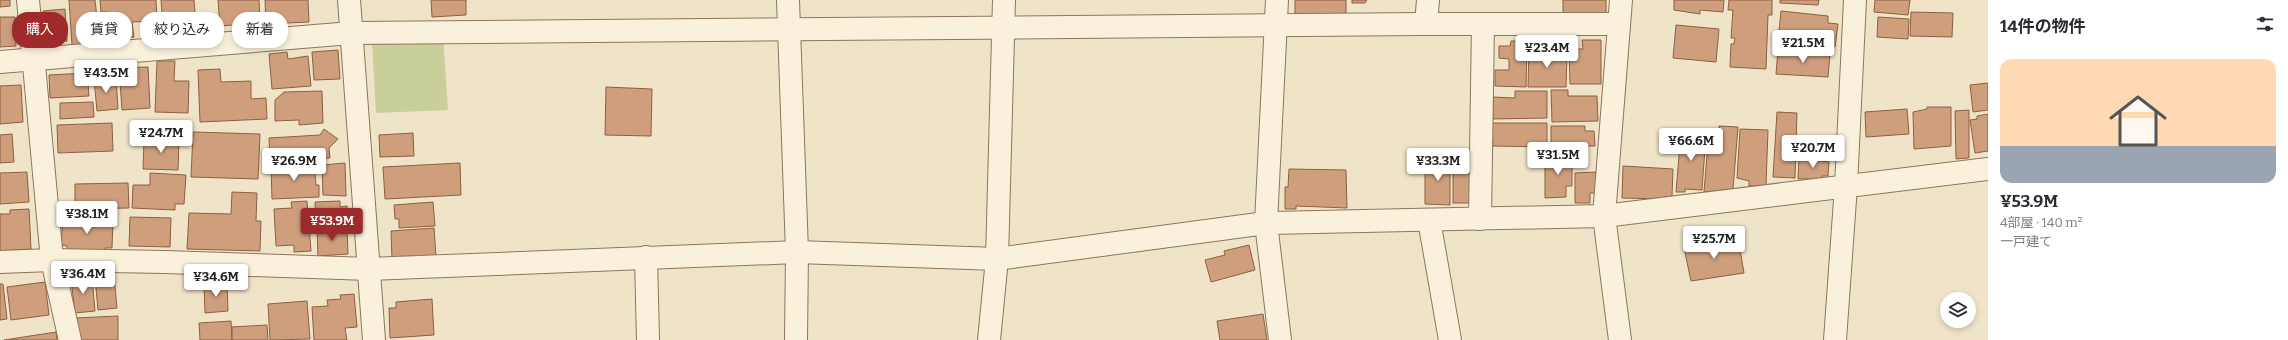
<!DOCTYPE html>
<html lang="ja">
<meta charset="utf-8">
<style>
:root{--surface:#fff;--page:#f2f2f3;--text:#2b2b33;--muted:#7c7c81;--line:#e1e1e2;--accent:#9e2a2b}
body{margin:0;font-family:Bitter,"Noto Sans JP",serif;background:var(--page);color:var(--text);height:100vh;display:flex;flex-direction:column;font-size:15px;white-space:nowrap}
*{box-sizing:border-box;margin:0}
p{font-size:13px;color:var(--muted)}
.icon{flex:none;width:22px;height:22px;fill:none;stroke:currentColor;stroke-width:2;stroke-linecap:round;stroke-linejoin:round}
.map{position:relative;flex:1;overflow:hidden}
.drawer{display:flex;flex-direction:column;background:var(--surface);width:300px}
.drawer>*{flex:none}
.top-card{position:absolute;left:12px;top:12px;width:380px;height:36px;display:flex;gap:8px}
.buttons{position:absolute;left:1940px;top:292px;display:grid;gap:8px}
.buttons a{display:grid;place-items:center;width:36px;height:36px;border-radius:50%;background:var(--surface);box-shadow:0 2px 6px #0003;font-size:20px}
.price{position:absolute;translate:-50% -34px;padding:0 9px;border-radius:4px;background:#fff;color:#222;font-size:13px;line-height:26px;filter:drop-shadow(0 1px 2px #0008)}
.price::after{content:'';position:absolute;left:50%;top:24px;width:12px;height:9px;margin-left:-6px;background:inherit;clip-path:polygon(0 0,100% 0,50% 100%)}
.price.on{background:var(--accent);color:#fff}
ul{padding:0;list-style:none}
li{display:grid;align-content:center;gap:8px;height:212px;padding:0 12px}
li+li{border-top:1px solid var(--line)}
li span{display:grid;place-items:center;height:124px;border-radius:12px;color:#555}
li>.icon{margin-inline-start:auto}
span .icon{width:72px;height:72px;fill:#fffc;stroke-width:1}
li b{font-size:17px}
h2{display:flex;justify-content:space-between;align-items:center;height:48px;padding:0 12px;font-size:17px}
.pill{padding:0 14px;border-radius:16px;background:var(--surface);box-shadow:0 2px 6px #0003;font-size:14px;line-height:36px}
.pill.on{background:var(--accent);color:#fff}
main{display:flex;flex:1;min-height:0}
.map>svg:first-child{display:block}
.green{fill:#c9cf9b}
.building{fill:#cf9f7d;stroke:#8d5f41}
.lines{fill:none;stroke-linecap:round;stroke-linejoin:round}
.minor-casing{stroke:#8d765c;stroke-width:24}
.minor{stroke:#faf1dc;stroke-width:22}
</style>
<main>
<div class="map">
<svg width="1988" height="340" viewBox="0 0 1988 340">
<rect width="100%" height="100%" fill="#f0e4c8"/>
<polygon class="green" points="443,36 448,110 376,113 372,41"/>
<g class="building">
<polygon points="0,0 10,0 10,6 0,7"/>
<polygon points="69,0 95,0 97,18 92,19 94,43 72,45"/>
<polygon points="100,0 156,0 157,21 132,22 134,37 109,39 107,12 101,12"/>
<polygon points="161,0 194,0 196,26 163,29"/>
<polygon points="218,0 259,0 260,23 220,26"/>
<polygon points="265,0 308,0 309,22 266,24"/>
<polygon points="431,0 466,0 466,15 432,17"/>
<polygon points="1295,0 1346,0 1346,16 1295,17"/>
<polygon points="1352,0 1367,0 1365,3 1352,3"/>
<rect x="1563" y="0" width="43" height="18"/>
<polygon points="1674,0 1724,0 1723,12 1700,10 1700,14 1674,10"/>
<polygon points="1729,0 1772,0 1772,15 1768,15 1766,69 1730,67 1731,44 1734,44 1735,38 1731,38 1733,10 1728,10"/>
<polygon points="1780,0 1819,0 1818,5 1780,3"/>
<polygon points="1875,0 1910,0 1908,15 1874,12"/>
<polygon points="65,9 67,41 45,43 43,11"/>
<polygon points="1781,11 1828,16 1828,23 1838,24 1835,47 1825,45 1825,48 1778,42"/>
<polygon points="1911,12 1953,13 1952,37 1910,36"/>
<polygon points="0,17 15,17 16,46 0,47"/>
<polygon points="1878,17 1909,19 1908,39 1877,37"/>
<polygon points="1676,25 1719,29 1716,62 1673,58"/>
<polygon points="1582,40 1601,40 1601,84 1570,84 1569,49 1583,49"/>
<polygon points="1511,41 1527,41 1526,87 1495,86 1495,70 1509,70 1509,59 1499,58 1499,46 1510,46"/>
<polygon points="1529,49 1545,49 1544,53 1567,54 1566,87 1528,87"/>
<polygon points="338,50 340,79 314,80 312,52"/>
<polygon points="1778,50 1830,54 1828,77 1776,74"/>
<polygon points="287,52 288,59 308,56 311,86 272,89 269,54"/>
<polygon points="157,61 175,61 174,81 189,81 188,113 155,112"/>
<polygon points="148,67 150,108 122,110 119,68"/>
<polygon points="220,69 221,82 251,81 251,99 266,98 267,119 200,122 198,70"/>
<polygon points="87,73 89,96 50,98 49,75"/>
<polygon points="116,77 118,109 97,111 94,79"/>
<polygon points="1988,83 1988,110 1973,112 1970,85"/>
<polygon points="21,85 23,122 0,124 0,86"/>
<polygon points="606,87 652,89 651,136 605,135"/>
<polygon points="1551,90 1568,90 1568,96 1597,96 1598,121 1552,122"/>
<polygon points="322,91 323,123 299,125 299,120 275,121 275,100 284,92"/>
<polygon points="1515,91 1547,91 1547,118 1493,119 1493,97 1515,98"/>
<polygon points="93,102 94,117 60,119 60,103"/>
<polygon points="1927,107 1951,107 1951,146 1914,149 1913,112 1927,109"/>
<polygon points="1907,109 1909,134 1866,137 1865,112"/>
<polygon points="1969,110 1969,158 1956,159 1955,111"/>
<polygon points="1777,112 1797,113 1795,178 1773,177"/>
<polygon points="1988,114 1988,151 1975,153 1970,120 1977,119 1977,116"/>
<polygon points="112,123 113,151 58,153 57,125"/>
<polygon points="1492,123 1547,123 1547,147 1493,146"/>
<polygon points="1551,126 1585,126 1585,131 1594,131 1595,146 1551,146"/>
<polygon points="1719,126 1738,127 1733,189 1704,192 1709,130 1719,131"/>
<polygon points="324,129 338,139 329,148 330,158 270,161 269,138 320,135"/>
<polygon points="1740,129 1768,130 1766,186 1749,186 1749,181 1737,178"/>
<polygon points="193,132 260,134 258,179 191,177"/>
<polygon points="1681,132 1706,134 1702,190 1685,189 1685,192 1676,192"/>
<polygon points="413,133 414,156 380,157 379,135"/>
<polygon points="12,134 14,162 0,163 0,135"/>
<polygon points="144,139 179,140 178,170 143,169"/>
<polygon points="1556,154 1572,154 1572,186 1566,186 1566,197 1545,198 1545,158 1556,158"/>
<rect x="1453" y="155" width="22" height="48"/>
<polygon points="1799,158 1829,162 1828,176 1822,176 1822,179 1798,179"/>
<polygon points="1425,160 1450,161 1450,205 1425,204"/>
<polygon points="314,163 316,185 319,185 319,197 272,199 271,166"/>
<polygon points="345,163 346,196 323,195 322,165"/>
<polygon points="460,163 461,195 385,199 383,167"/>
<polygon points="1623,166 1673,169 1672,197 1664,197 1664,199 1622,198"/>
<polygon points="1289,169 1346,170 1347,208 1296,206 1296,209 1285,209 1285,187 1288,187"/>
<polygon points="27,172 29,202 0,204 0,173"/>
<polygon points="1596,172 1597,193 1590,193 1590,203 1575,203 1575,173"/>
<polygon points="150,173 186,175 184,204 175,204 175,210 132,208 133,185 150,185"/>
<polygon points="128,183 129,208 75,209 75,184"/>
<polygon points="232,192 257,193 256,221 261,221 260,251 187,249 189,213 231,214"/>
<polygon points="307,201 311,251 294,252 294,245 276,246 274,209 292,208 291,202"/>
<polygon points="340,201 340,207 347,206 348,221 316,223 315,202"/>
<polygon points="433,202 435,226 399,228 399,219 395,219 394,205"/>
<polygon points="29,209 31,249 0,251 0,214 10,214 10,210"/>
<polygon points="130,217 171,218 170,247 129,246"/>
<polygon points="63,218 113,220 112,248 105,248 104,254 67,252 67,246 61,245"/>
<polygon points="347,228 348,254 318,256 317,229"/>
<polygon points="434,228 436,257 392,260 391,231"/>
<polygon points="1738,238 1744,273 1691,281 1684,248"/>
<polygon points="1249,245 1255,270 1211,282 1205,260 1225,255 1224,251"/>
<polygon points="114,275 117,308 98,310 95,277"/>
<polygon points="92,277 95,311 75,313 71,279"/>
<polygon points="45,282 49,315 11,320 7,287"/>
<polygon points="0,284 3,284 7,319 0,320"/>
<polygon points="227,284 228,311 205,313 204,286"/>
<polygon points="354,294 357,327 345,328 347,340 314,340 312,307 328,306 327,300 341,299 340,295"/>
<polygon points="432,299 434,335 390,338 389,308 396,308 396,302"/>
<polygon points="307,301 310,339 270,340 268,304"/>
<polygon points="1263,314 1267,340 1220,340 1217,321"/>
<polygon points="118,316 118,340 79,340 75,318"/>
<polygon points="231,321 232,340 200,340 199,323"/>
<polygon points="267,325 268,340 232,340 232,327"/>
<polygon points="56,332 57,340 4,340"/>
</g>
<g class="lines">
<g class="minor-casing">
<g id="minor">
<polyline points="28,0 52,260 70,340"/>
<polyline points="349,0 374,340"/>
<polyline points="788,0 797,252 796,340"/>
<polyline points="1277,0 1266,223 1280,340"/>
<polyline points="1426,24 1428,0"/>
<polyline points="0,62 351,33 1426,24 1619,24"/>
<polyline points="1480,219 1483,24"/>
<polyline points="1429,220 1450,340"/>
<polyline points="646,257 648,340"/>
<polyline points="0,262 52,260 165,262 369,269 797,252 997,259 1266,223 1604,216 1988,169"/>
<polyline points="989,340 997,259 1004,0"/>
<polyline points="1620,340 1604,216 1621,0"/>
<polyline points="1835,340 1846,186 1855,0"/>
</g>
</g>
<use href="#minor" class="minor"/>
</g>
</svg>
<div class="buttons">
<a><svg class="icon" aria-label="layers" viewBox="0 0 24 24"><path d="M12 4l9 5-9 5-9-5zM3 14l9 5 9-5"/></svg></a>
</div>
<b class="price" style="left:1803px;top:64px">¥21.5M</b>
<b class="price" style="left:1547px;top:69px">¥23.4M</b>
<b class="price" style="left:106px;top:94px">¥43.5M</b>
<b class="price" style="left:161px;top:154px">¥24.7M</b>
<b class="price" style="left:1691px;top:162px">¥66.6M</b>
<b class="price" style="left:1813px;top:169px">¥20.7M</b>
<b class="price" style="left:1558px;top:176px">¥31.5M</b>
<b class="price" style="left:294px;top:182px">¥26.9M</b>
<b class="price" style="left:1438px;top:182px">¥33.3M</b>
<b class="price" style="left:87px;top:235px">¥38.1M</b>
<b class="price on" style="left:332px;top:242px">¥53.9M</b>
<b class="price" style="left:1714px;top:260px">¥25.7M</b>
<b class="price" style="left:83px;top:295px">¥36.4M</b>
<b class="price" style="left:216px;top:298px">¥34.6M</b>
<div class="top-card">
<a class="pill on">購入</a>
<a class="pill">賃貸</a>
<a class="pill">絞り込み</a>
<a class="pill">新着</a>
</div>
</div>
<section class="drawer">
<h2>14件の物件<svg class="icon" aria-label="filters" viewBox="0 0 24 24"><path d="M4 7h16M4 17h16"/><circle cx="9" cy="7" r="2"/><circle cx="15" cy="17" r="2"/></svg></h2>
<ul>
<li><span style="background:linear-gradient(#ffd9b3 70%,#9aa5b1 0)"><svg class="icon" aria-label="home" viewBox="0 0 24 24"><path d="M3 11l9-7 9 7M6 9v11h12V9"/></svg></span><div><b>¥53.9M</b><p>4部屋 · 140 m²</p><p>一戸建て</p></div></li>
</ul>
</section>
</main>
